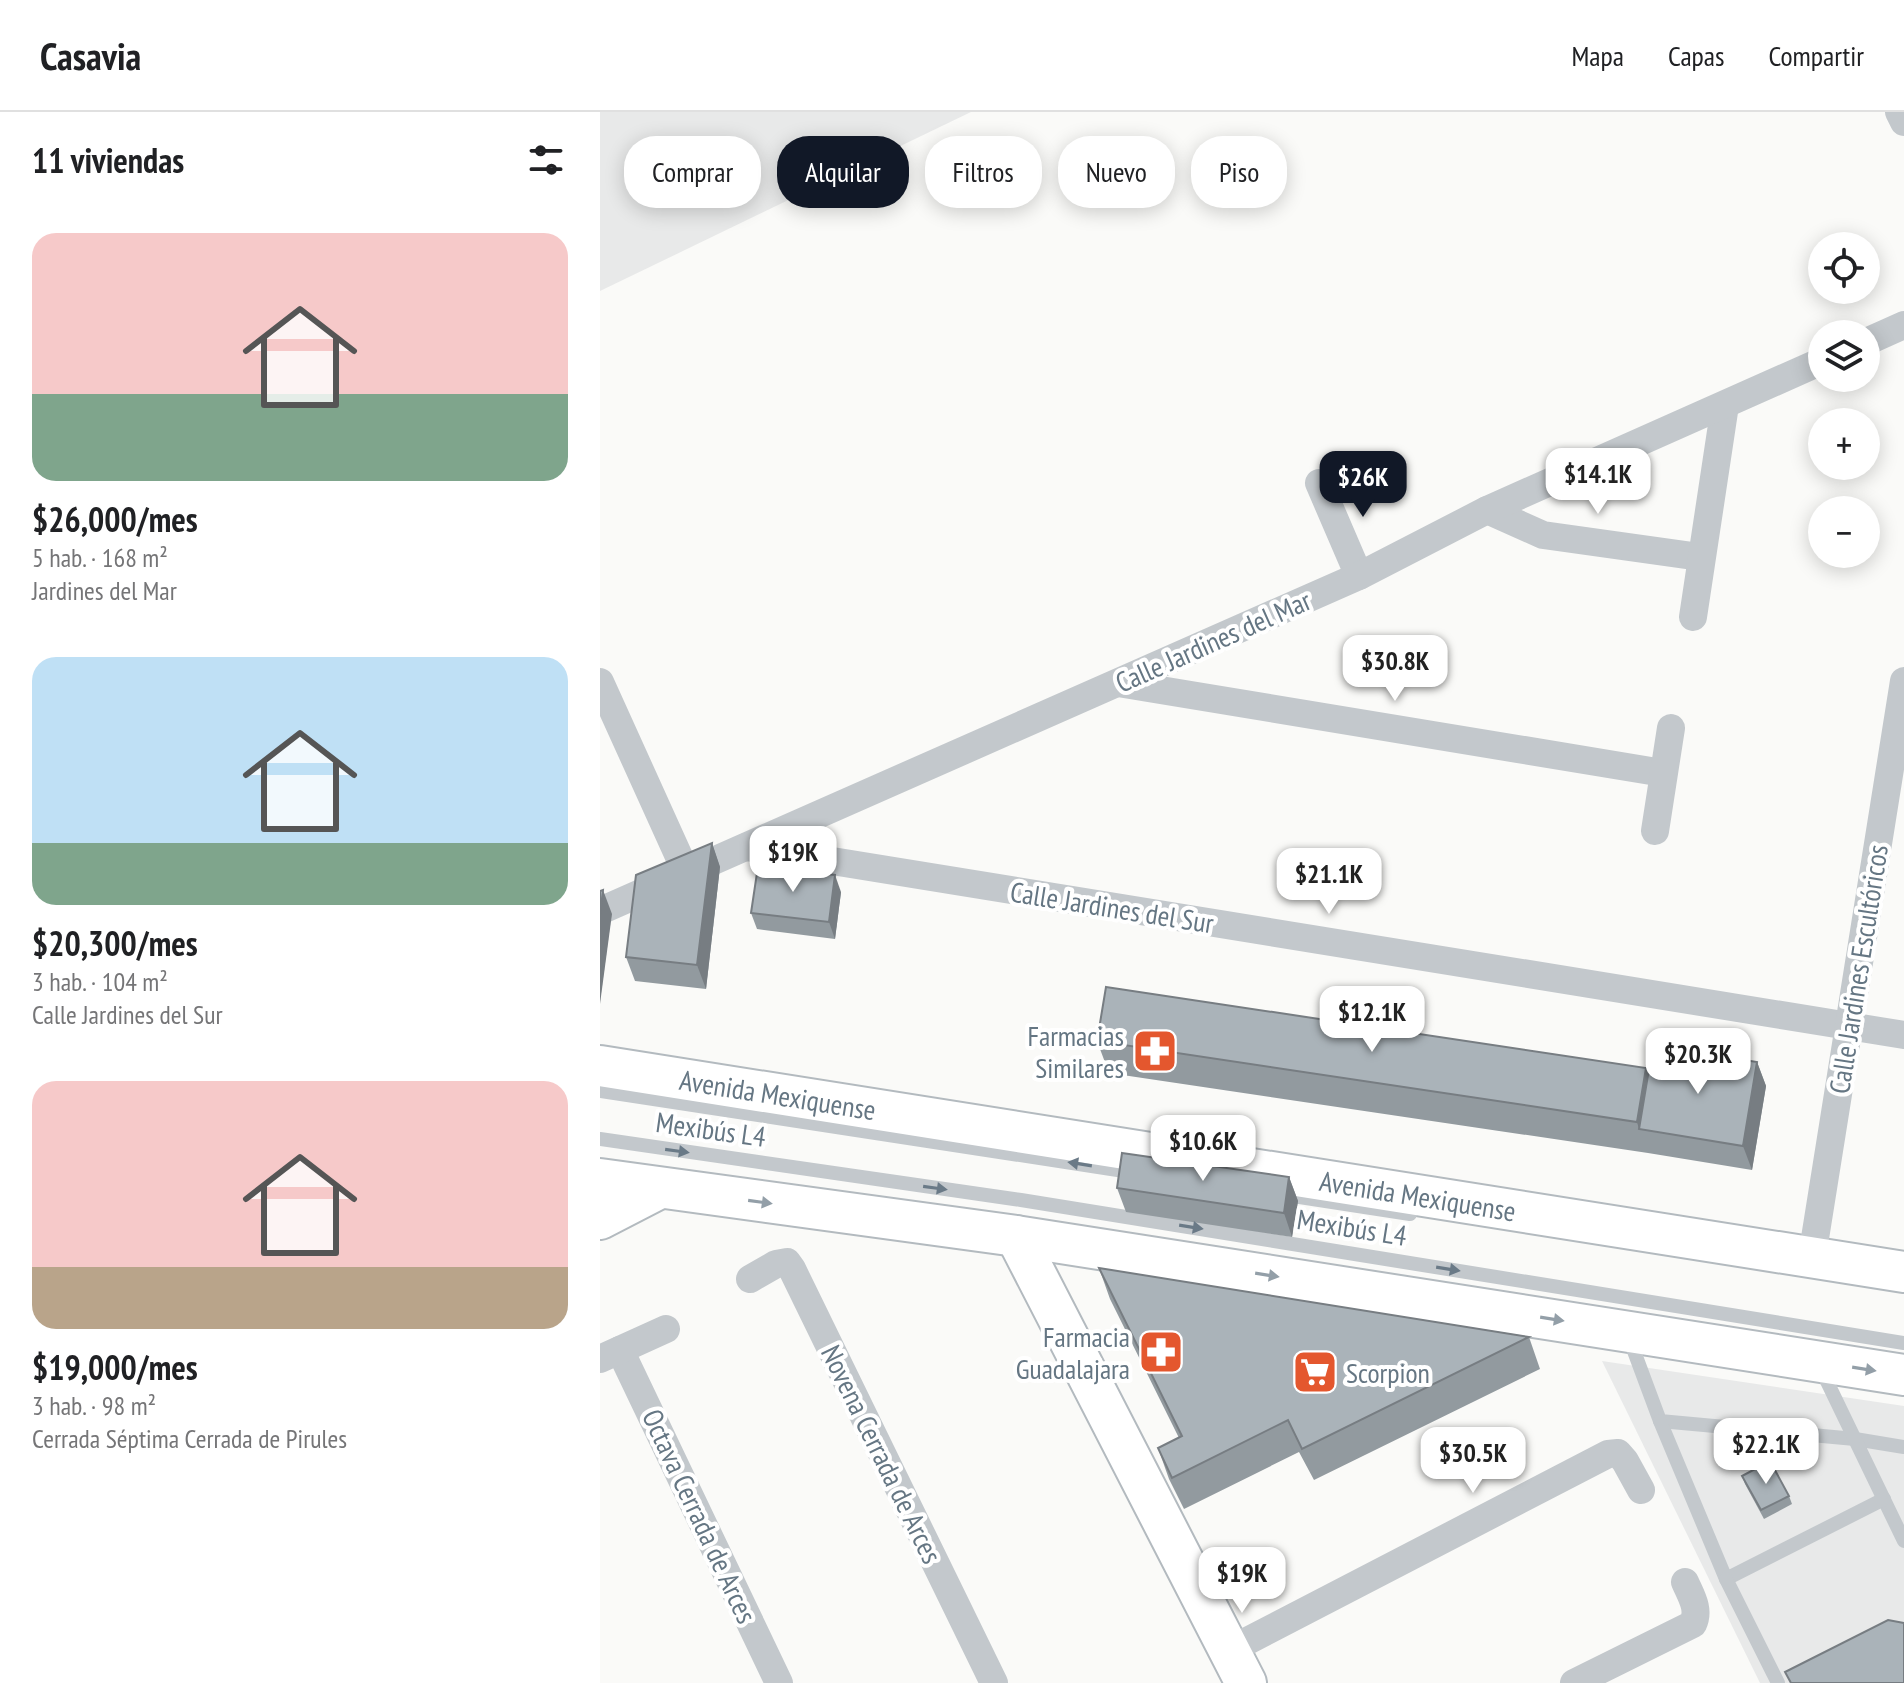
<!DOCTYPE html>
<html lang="es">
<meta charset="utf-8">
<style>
:root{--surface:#fff;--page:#f2f2f2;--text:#202124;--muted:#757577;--line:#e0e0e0;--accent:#111827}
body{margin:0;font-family:"PT Sans Narrow",sans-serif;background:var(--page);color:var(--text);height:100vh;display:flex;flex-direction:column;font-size:30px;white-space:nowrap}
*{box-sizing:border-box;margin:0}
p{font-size:26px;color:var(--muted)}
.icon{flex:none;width:44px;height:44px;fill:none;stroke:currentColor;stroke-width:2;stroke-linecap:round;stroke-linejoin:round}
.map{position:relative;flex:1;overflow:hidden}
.side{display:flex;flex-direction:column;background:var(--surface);width:600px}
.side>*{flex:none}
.banner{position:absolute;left:24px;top:24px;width:760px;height:72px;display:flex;gap:16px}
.buttons{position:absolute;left:1208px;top:120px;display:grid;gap:16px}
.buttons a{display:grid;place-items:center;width:72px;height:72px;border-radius:50%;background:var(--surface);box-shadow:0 4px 20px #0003;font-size:40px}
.price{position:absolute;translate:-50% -68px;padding:0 18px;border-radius:16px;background:#fff;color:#222;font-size:26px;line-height:52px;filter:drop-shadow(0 2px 4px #0008)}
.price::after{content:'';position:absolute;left:50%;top:48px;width:24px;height:18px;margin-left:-12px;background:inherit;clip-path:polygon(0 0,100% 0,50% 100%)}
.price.on{background:var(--accent);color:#fff}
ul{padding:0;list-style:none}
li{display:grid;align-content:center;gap:16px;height:424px;padding:0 32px}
li span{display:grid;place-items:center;height:248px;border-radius:24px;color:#555}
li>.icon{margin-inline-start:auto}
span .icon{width:144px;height:144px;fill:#fffc;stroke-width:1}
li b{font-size:34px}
h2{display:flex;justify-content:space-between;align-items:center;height:96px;padding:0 32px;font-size:34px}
.tag{padding:0 28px;border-radius:32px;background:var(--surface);box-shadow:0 4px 20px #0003;font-size:28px;line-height:72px}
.tag.on{background:var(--accent);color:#fff}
header{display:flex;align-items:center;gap:48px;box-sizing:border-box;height:112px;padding:0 40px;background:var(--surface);border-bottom:2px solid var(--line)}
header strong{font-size:38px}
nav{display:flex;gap:44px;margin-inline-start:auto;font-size:28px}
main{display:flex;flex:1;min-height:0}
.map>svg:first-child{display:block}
.built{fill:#e8e9e9}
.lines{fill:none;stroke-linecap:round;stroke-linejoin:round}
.secondary-casing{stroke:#b3babf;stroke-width:44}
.lane{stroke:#c3c8cc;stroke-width:14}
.street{stroke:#c3c8cc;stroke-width:28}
.secondary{stroke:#fff;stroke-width:40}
.wall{fill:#929a9f}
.shaded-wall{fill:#777d82}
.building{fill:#aab3b9;stroke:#777d82;stroke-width:2}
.oneway{fill:#6a7a87}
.oneway2{fill:#939fa8}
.labels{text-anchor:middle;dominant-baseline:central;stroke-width:8;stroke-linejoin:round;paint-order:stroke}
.street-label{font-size:28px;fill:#657683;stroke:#fff}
.poi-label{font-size:28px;fill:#657683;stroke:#fff;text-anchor:end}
</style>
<header>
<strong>Casavia</strong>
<nav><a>Mapa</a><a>Capas</a><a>Compartir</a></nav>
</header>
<main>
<section class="side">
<h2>11 viviendas<svg class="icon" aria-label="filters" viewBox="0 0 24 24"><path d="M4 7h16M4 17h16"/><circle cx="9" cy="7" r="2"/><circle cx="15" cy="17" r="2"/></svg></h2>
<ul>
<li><span style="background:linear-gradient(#f6c9c9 65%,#7fa58c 0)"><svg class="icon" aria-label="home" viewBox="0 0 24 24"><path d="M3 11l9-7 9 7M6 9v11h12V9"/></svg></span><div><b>$26,000/mes</b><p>5 hab. · 168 m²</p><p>Jardines del Mar</p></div></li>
<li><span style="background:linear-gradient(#bfe0f5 75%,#7fa58c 0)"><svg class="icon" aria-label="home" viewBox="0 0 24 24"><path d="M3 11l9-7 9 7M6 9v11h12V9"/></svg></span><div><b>$20,300/mes</b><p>3 hab. · 104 m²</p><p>Calle Jardines del Sur</p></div></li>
<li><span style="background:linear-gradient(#f6c9c9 75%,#b9a48a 0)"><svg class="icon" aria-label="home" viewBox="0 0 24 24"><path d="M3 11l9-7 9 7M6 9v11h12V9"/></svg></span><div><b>$19,000/mes</b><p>3 hab. · 98 m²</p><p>Cerrada Séptima Cerrada de Pirules</p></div></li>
</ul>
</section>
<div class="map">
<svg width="1304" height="1571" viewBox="0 0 1304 1571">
<rect width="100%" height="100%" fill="#fafaf8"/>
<g class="built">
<polygon points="0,0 371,0 0,179"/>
<polygon points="1002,1249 1304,1294 1304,1571 1160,1571"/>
</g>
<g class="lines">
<g class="secondary-casing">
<g id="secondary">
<path id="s1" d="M 0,954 L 1304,1160"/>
<polyline points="0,1067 416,1124 1304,1263"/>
<polyline points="0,1107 60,1076"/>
<polyline points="416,1124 646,1571"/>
</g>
</g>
<g class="lane">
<polyline points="0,979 537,1061"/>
<polyline points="0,1027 421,1088 1304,1231"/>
<polyline points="680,1082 810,1102"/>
<polyline points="1028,1223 1060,1309 1255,1327 1304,1335"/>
<polyline points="1221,1257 1304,1429"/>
<polyline points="1060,1309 1126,1467 1284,1387"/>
<polyline points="1126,1467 1178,1571"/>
</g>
<g class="street">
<polyline points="1299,0 1304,10"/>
<polyline points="1266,230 1304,213"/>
<polyline points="719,371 759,464"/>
<polyline points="887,398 943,423 1100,445"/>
<polyline points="1093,505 1125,293"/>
<polyline points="0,570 86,760"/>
<polyline points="518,571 1063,661"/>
<polyline points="1055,719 1071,616"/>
<polyline points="146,735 1304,923"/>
<polyline points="0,799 759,464 887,398 1222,249"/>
<polyline points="1212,1145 1304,569"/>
<polyline points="150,1167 176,1152 187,1150 192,1157 394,1571"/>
<polyline points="20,1238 179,1571"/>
<polyline points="0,1247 66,1217"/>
<polyline points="630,1538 1008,1342 1018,1341 1025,1349 1041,1378"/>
<path d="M 974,1571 L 1093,1512 C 1100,1497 1091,1484 1085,1470"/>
</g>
<use href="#secondary" class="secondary"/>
</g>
<g class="wall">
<polygon points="112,731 120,755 106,877 35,869 26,845"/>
<polygon points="241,780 235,827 157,817 151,801"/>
<polygon points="497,929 1046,956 1048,963 1157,950 1166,974 1152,1058 1048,1041 509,961"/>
<polygon points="689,1065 698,1089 692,1125 526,1100 517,1076"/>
<polygon points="499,1156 929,1225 940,1257 714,1368 699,1340 584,1397 569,1367 558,1336 579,1326 510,1187"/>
<polygon points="1142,1364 1189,1384 1192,1392 1164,1407 1145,1372"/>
</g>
<g class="shaded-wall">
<polygon points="112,731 120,755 106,877 97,853"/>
<polygon points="235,763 241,780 235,827 229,810"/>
<polygon points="3,778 12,802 0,892 0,803"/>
<polygon points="1157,950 1166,974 1152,1058 1143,1034"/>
<polygon points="1046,956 1057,987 1039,1017 1037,1010"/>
<polygon points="689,1065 698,1089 692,1125 684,1101"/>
</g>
<g class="building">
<polygon points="112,731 97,853 26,845 36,763"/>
<polygon points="158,754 235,763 229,810 151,801"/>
<polygon points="3,778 0,803 0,779"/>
<polygon points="506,875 1046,956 1037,1010 497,929"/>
<polygon points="1053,933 1157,950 1143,1034 1039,1017"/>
<polygon points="522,1041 689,1065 684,1101 517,1076"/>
<polygon points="499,1156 929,1225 702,1337 688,1308 572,1366 558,1336 582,1324"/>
<polygon points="1170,1349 1189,1384 1161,1398 1142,1364"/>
<polygon points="1288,1508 1304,1511 1304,1571 1191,1571 1185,1560"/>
</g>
<defs><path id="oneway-solid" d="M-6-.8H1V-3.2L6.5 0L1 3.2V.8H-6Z" transform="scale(2)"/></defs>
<g class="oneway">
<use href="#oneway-solid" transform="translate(77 1039) rotate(8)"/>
<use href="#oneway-solid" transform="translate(480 1052) rotate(-171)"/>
<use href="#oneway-solid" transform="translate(335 1076) rotate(8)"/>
<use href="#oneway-solid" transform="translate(591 1115) rotate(9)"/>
<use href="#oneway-solid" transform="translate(848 1157) rotate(9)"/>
</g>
<g class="oneway2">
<use href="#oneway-solid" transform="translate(160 1090) rotate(8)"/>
<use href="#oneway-solid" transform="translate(667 1163) rotate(9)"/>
<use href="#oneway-solid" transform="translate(952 1207) rotate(9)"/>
<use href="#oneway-solid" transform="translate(1264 1257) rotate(9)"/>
</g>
<defs>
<g id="pharmacy-square" transform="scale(2.3)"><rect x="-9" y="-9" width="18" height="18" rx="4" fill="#e4572e" stroke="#fff"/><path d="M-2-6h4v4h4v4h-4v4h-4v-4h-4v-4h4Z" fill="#fff"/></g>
<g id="supermarket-square" transform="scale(2.3)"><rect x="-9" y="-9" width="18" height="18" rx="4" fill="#e4572e" stroke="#fff"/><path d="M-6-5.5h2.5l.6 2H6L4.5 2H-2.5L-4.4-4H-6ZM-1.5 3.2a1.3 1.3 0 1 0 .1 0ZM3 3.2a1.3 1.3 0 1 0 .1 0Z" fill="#fff"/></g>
</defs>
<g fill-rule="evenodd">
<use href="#pharmacy-square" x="555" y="939"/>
<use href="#pharmacy-square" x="561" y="1240"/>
<use href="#supermarket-square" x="715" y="1260"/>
</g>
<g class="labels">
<g class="street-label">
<text transform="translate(613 529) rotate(-24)">Calle Jardines del Mar</text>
<text transform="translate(512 795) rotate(9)">Calle Jardines del Sur</text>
<text transform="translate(1258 857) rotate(-81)">Calle Jardines Escultóricos</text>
<text stroke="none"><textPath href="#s1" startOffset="180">Avenida Mexiquense</textPath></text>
<text transform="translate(111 1017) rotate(8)">Mexibús L4</text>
<text stroke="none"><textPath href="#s1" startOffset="828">Avenida Mexiquense</textPath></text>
<text transform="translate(752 1115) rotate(9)">Mexibús L4</text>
<text transform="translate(282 1342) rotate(64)">Novena Cerrada de Arces</text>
<text transform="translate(100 1404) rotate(65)">Octava Cerrada de Arces</text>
</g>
<g class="poi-label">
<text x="524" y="923">Farmacias<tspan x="524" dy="32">Similares</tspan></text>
<text x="530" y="1224">Farmacia<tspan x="530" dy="32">Guadalajara</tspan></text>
<text x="746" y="1260" text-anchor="start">Scorpion</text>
</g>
</g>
</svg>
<div class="buttons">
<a><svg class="icon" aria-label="locate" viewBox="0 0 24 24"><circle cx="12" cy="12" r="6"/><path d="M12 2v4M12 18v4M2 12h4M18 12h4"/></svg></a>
<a><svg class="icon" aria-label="layers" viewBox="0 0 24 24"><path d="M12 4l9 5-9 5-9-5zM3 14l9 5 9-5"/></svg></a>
<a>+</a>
<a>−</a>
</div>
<b class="price" style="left:998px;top:404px">$14.1K</b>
<b class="price on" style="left:763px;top:407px">$26K</b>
<b class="price" style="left:795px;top:591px">$30.8K</b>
<b class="price" style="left:193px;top:782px">$19K</b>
<b class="price" style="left:729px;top:804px">$21.1K</b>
<b class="price" style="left:772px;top:942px">$12.1K</b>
<b class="price" style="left:1098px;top:984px">$20.3K</b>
<b class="price" style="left:603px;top:1071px">$10.6K</b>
<b class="price" style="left:1166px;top:1374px">$22.1K</b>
<b class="price" style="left:873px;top:1383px">$30.5K</b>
<b class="price" style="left:642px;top:1503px">$19K</b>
<div class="banner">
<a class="tag">Comprar</a>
<a class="tag on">Alquilar</a>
<a class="tag">Filtros</a>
<a class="tag">Nuevo</a>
<a class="tag">Piso</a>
</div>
</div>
</main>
